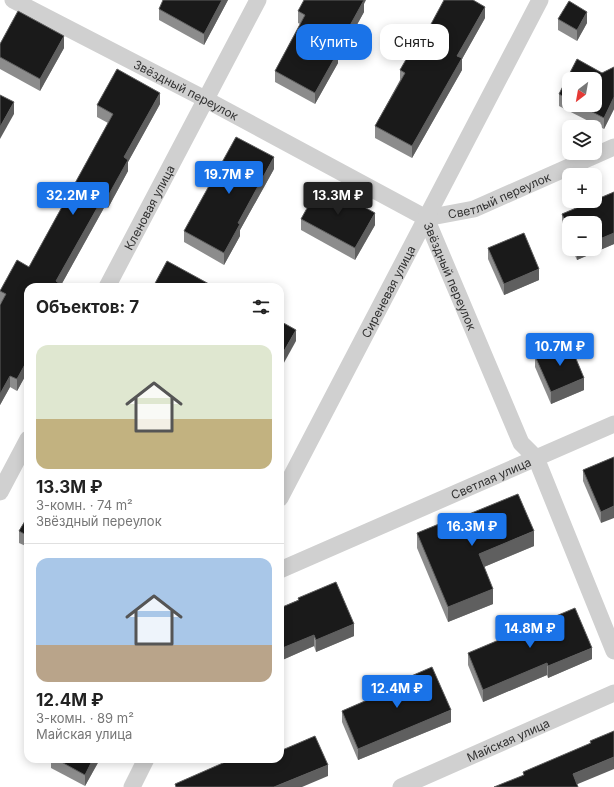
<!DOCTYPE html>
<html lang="ru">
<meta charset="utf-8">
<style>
:root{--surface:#fff;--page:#f6f6f6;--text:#222;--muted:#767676;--line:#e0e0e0;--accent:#1a73e8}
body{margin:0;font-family:Inter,sans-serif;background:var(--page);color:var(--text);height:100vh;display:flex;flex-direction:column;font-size:15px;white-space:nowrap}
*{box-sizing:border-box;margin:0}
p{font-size:13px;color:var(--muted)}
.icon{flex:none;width:22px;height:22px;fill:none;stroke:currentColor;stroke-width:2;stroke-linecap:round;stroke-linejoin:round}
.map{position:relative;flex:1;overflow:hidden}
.drawer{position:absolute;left:24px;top:283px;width:260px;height:480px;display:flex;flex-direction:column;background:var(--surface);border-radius:12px;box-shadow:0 2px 10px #0003}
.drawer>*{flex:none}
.banner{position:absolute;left:296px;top:24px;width:258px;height:36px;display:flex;gap:8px}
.needle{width:26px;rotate:211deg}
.controls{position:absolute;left:562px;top:72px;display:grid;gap:8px}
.controls a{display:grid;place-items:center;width:40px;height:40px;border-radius:8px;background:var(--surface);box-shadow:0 2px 10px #0003;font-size:20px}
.price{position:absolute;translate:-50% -34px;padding:0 9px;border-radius:4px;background:var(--accent);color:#fff;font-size:13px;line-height:26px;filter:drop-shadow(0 1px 2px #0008)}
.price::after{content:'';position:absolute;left:50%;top:24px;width:12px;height:9px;margin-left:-6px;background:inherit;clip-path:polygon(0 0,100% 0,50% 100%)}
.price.active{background:#222;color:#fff}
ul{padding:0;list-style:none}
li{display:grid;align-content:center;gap:8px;height:212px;padding:0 12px}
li+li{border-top:1px solid var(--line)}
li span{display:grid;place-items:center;height:124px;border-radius:12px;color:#555}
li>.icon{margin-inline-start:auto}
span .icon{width:72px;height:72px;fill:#fffc;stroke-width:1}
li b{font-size:17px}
h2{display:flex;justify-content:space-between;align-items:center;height:48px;padding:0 12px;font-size:17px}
.pill{padding:0 14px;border-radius:12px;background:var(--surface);box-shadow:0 2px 10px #0003;font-size:14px;line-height:36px}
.pill.active{background:var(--accent);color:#fff}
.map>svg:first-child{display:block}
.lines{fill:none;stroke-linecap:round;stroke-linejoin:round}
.street{stroke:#d0d0d0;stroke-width:17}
.wall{fill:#8c8c8c;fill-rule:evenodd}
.shaded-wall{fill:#5f5f5f}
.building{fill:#1a1a1a;stroke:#5f5f5f}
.labels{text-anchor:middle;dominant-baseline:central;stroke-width:4;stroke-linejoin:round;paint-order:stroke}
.street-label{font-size:12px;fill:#333;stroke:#fff}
</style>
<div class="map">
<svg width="614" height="787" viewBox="0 0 614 787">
<rect width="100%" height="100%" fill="#fff"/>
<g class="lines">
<g class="street">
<path id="s1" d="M 13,0 L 205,99 L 426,218 L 521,443 L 536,458 L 614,651"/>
<path id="s2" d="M 426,218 L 474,209 L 614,147"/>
<path id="s3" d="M 107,287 L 258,0"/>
<polyline points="0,492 28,439"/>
<path id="s4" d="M 280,498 L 540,0"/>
<path id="s5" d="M 280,570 L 614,424"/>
<polyline points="132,787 146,759"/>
<path id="s6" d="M 401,787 L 614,693"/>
</g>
</g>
<g class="wall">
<polygon points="228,0 204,45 159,20 159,9"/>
<polygon points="364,4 364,12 338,59 338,63 315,104 275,82 275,71 300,24 298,23 298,11"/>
<polygon points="485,18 462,59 462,70 412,158 375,138 375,126 400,80 400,70 424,37"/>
<polygon points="558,19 587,23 577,41 558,30"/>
<polygon points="0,44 64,48 40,91 0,69"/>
<path d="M 577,59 L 602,73 L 614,67 L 614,109 L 604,129 L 559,106 L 559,94 ZM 569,79 L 595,79 L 595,105 L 569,105 Z"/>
<polygon points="160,104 128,162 128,171 108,208 105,206 60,287 28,287 28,371 17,391 10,387 0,405 0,305 1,303 0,303 0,291 29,267 108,123 97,117 97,105"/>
<polygon points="274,169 240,230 240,236 224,265 184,242 184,231"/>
<polygon points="614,192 614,244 577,260 572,249 595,249 569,223 569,241 562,226 562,214"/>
<polygon points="301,219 375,225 355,260 301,230"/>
<polygon points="488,248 539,280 504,295 488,259"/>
<polygon points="535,356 584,390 551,404 535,367"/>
<polygon points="614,457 601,523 583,481 583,470"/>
<polygon points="28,516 28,547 19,543 19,531"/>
<polygon points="457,519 534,546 484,567 493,604 448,622 417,548 417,533"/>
<polygon points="298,598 354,636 316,652 314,646 280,661 280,608 298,600"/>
<polygon points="468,653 592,659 548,678 547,675 483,702 468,665"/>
<polygon points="402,680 451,722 358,760 342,722 342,711 402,685"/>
<polygon points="51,759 100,759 85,786 51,768"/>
</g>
<g class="shaded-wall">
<polygon points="222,0 228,0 204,45 204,34"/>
<polygon points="360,0 366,0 364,4 364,12 338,59 338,63 315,104 315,93 336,51"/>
<polygon points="485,7 485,18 462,59 462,70 412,158 412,146 457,56"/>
<polygon points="587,12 587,23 577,41 577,30"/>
<polygon points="64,36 64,48 40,91 40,79"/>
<polygon points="160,93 160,104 128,162 128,171 108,208 108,196 124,157"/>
<polygon points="614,97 614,109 604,129 604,118"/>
<polygon points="14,102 14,114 0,139 0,127"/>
<polygon points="274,157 274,169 240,230 240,236 224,265 224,253 238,223"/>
<polygon points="105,194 105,206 60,287 56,287 56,281"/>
<polygon points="375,213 375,225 355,260 355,248"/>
<polygon points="614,233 614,244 577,260 577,249 595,249 595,241"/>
<polygon points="539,269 539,280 504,295 504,284"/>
<polygon points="296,330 296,341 280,370 280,358"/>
<polygon points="28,359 28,371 17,391 17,379"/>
<polygon points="10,376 10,387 0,405 0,394"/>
<polygon points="584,378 584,390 551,404 551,392"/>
<polygon points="614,506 614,518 601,523 601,512"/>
<polygon points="534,531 534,546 479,569 479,554"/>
<polygon points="493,589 493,604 448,622 448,607"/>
<polygon points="354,624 354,636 316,652 316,640"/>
<polygon points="314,635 314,646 280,661 280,649"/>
<polygon points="592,648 592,659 548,678 548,666"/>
<polygon points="547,663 547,675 483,702 483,690"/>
<polygon points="451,710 451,722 358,760 358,749"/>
<polygon points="614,757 614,769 573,786 573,774"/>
<polygon points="93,759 100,759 85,786 85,775"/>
<polygon points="328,765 328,776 302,787 274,787"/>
</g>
<g class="building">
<polygon points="163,0 222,0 204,34 159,9"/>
<polygon points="304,0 364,0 336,51 338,52 315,93 275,71 305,15 298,11"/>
<polygon points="444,0 473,0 485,7 457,56 462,58 412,146 375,126 405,73 400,70 420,35 424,37"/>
<polygon points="569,1 587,12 577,30 558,19"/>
<polygon points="18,11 64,36 40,79 0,57 0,44"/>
<polygon points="577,59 602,73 614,67 614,97 604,118 579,105 595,105 595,79 569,79 569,100 559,94"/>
<polygon points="117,69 160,93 124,157 128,160 108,196 105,194 56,281 60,284 58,287 28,287 28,359 17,379 10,376 0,394 0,305 6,294 0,291 17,260 29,267 113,114 97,105"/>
<polygon points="0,95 14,102 0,127"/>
<polygon points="236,137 274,157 238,223 240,224 224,253 184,231"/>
<polygon points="321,183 375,213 355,248 301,219"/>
<polygon points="614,192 614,233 595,241 595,223 569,223 569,229 562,214"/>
<polygon points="524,233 539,269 504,284 488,248"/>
<polygon points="167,261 209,284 207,287 153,287"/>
<polygon points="280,321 296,330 280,358"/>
<polygon points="569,342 584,378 551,392 535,356"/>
<polygon points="614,457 614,506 601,512 583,470"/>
<polygon points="518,494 534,531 479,554 493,589 448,607 417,533 456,517 457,519"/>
<polygon points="28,516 28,536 19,531"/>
<polygon points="336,582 354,624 316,640 314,635 280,649 280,608 299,600 298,598"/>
<polygon points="575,608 592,648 548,666 547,663 483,690 468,653"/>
<polygon points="432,667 451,710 358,749 342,711 404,684 402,680"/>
<polygon points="614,731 614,757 573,774 578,787 494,787 524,775 523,772 591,743 590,741"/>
<polygon points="315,736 328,765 274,787 176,787 175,784 232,759 280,759 280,751"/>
<polygon points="56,759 93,759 85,775"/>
</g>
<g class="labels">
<g class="street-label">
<text stroke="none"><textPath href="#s1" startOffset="195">Звёздный переулок</textPath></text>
<text stroke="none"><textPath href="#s2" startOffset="77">Светлый переулок</textPath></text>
<text stroke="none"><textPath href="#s3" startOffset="90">Кленовая улица</textPath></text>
<text stroke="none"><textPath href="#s1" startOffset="530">Звёздный переулок</textPath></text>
<text stroke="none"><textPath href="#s4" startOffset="233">Сиреневая улица</textPath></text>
<text stroke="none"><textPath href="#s5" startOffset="230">Светлая улица</textPath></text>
<text stroke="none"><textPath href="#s6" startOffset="117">Майская улица</textPath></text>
</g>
</g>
</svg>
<div class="controls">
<a><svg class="needle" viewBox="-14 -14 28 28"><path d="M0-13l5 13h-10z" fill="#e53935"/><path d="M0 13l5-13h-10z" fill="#767676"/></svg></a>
<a><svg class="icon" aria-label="layers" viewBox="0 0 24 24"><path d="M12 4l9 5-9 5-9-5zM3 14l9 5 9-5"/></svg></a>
<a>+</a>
<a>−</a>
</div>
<b class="price" style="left:229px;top:195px">19.7M ₽</b>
<b class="price" style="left:73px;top:216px">32.2M ₽</b>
<b class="price active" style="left:338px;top:216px">13.3M ₽</b>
<b class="price" style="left:560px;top:367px">10.7M ₽</b>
<b class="price" style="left:472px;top:547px">16.3M ₽</b>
<b class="price" style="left:530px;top:649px">14.8M ₽</b>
<b class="price" style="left:397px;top:709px">12.4M ₽</b>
<div class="banner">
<a class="pill active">Купить</a>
<a class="pill">Снять</a>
</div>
<section class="drawer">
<h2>Объектов: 7<svg class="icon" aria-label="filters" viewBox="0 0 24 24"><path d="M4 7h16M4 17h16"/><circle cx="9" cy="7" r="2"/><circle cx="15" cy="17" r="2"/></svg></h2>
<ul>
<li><span style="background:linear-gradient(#dfe7d0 60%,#c2b280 0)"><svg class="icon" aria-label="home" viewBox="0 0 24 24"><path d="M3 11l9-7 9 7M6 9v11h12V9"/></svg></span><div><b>13.3M ₽</b><p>3-комн. · 74 m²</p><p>Звёздный переулок</p></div></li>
<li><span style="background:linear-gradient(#a9c7e8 70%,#b9a48a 0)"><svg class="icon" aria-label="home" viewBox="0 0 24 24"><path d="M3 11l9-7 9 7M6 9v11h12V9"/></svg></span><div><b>12.4M ₽</b><p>3-комн. · 89 m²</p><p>Майская улица</p></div></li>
</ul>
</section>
</div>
